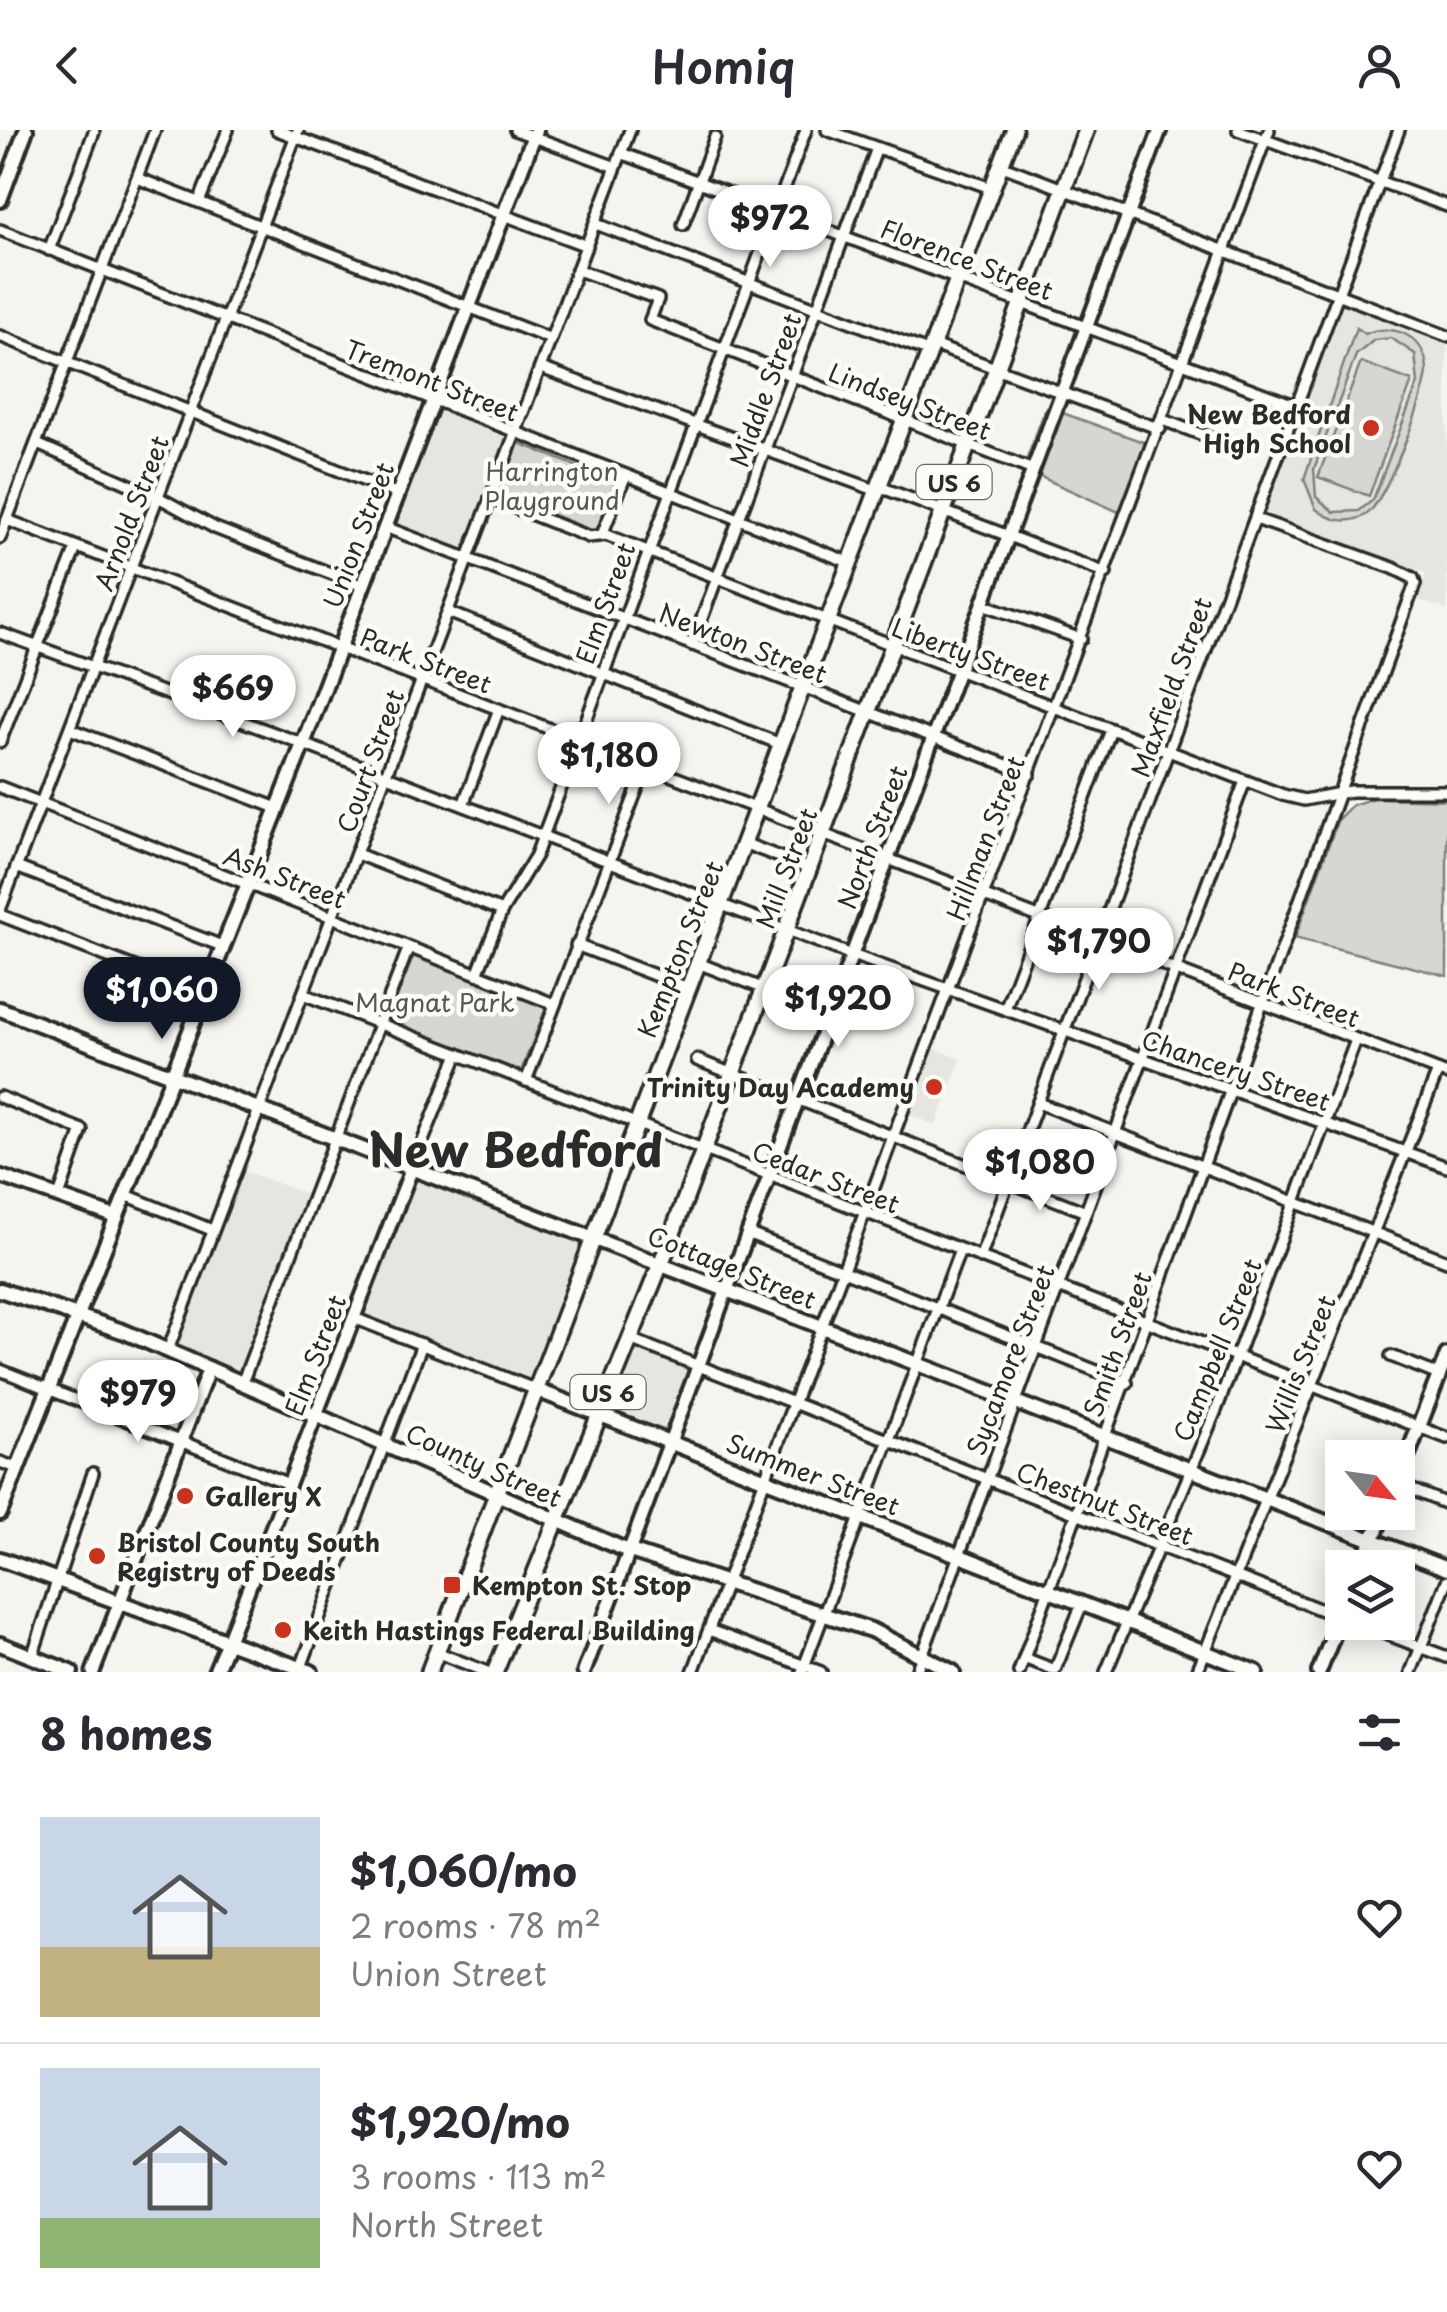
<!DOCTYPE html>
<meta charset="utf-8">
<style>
:root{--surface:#fff;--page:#f7f7f7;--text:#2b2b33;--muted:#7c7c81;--line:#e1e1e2;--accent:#111827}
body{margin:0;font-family:"Playpen Sans",sans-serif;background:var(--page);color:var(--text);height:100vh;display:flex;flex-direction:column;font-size:38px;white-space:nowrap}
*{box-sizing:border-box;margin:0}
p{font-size:32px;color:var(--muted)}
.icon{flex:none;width:55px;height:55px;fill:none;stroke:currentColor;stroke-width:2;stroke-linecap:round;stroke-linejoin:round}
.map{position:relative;height:1542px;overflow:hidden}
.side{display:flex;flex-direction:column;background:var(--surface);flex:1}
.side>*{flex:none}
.needle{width:65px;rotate:119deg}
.fabs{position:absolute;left:1325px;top:1310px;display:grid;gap:20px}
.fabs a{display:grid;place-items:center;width:90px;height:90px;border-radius:0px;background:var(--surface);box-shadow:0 5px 25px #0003;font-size:50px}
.price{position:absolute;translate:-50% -85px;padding:0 22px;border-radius:35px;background:#fff;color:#222;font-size:32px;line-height:65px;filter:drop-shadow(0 2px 5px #0008)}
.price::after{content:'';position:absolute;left:50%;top:60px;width:30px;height:22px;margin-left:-15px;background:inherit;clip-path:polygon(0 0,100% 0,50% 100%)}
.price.on{background:var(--accent);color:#fff}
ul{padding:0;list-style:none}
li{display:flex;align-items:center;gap:30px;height:250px;padding:0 40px}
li+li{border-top:2px solid var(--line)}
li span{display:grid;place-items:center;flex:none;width:280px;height:200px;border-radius:0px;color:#555}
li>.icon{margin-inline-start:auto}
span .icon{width:120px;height:120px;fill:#fffc;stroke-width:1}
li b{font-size:42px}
h2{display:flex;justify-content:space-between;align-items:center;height:120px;padding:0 40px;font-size:42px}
header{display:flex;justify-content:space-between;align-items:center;height:130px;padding:0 40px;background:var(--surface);font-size:45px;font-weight:600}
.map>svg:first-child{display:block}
.built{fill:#e6e5e0}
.green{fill:#d7d6d2;stroke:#81807e;stroke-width:2.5;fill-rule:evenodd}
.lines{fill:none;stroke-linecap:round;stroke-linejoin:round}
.minor-casing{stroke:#2b2b2b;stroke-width:16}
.tertiary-casing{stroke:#2b2b2b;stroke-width:19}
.secondary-casing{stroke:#2b2b2b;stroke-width:20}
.primary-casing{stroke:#2b2b2b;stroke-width:21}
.minor{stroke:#fdfcf7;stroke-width:9}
.tertiary{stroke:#fdfcf7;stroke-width:11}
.secondary{stroke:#fdfcf7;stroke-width:12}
.primary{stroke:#fdfcf7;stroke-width:14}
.poi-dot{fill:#c8321e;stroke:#fdfcf7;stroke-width:4}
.labels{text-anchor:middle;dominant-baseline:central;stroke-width:9;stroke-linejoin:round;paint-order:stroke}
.shield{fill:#fdfcf7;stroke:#6a6a68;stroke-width:2.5}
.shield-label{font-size:22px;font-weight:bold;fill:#2b2b2b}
.street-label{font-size:25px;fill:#2b2b2b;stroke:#fdfcf7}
.poi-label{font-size:25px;font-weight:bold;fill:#2b2b2b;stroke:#fdfcf7;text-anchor:start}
.park-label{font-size:25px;fill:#565655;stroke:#fdfcf7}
.town-label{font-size:45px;font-weight:bold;fill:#2b2b2b;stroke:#fdfcf7}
</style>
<header><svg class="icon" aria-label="back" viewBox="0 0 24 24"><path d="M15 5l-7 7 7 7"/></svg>Homiq<svg class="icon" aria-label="person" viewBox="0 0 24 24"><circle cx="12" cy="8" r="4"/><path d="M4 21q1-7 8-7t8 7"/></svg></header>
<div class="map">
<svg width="1447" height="1542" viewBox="0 0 1447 1542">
<rect width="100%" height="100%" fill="#f5f4ef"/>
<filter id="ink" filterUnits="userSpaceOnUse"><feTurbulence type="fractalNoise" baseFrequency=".01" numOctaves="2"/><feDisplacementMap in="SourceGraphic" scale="20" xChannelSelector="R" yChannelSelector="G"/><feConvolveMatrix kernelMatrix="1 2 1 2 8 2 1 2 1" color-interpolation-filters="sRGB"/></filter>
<g filter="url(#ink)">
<g class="built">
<polygon points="1343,175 1444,214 1447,208 1447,480 1417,469 1426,443 1264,383"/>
<polygon points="437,280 507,308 463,420 393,393"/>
<polygon points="933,918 961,929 936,995 907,984"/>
<polygon points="242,1040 306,1064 238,1242 176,1214"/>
<polygon points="415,1047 581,1110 528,1250 361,1184"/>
<polygon points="633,1217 689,1239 665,1303 607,1281"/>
</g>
<g class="green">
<path d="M 1356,198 L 1365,204 C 1393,192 1426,206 1427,240 C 1427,263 1385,372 1367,384 C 1350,395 1331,391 1316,379 L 1304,349 ZM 1391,208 L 1415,224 L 1418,253 L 1373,370 L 1359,381 L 1334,382 L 1316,367 L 1314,339 L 1356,225 L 1374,210 Z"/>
<polygon points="1361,232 1412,251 1369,366 1318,347"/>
<polygon points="1046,277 1146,313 1121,383 1023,339"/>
<polygon points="519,313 616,352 597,402 499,364"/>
<polygon points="1374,668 1447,670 1447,846 1295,808 1338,689 1352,675"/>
<polygon points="414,825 546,878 521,941 387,892"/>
</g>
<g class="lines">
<g class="minor-casing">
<g id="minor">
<polyline points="277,0 587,116"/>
<polyline points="515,0 616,37"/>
<polyline points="827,0 991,58"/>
<polyline points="1238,0 1447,76"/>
<polyline points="621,23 1297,276"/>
<polyline points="1000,35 1447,206"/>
<polyline points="137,48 551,209"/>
<polyline points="199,72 228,0"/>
<polyline points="596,94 930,222"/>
<polyline points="683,95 715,7"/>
<polyline points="0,100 851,433"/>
<polyline points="49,120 94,2"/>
<polyline points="578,140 658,169 650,190 1033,340"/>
<polyline points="0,206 398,364"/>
<polyline points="933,215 1160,299"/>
<polyline points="541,238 878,361"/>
<polyline points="1163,290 1208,307"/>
<polyline points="37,314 158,367 215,398 363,456"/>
<polyline points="880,357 1106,443"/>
<polyline points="490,368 589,407 606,405 1283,665 1304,670 1351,661 1447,661"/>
<polyline points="7,390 1447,944"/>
<polyline points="385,397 1030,644"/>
<polyline points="602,405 625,347"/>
<polyline points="0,408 155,0"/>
<polyline points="983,474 1081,509"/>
<polyline points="448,482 783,615"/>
<polyline points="0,503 293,610 852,825 1447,1037"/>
<polyline points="692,515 877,18"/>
<polyline points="70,599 277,678"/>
<polyline points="0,612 76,418"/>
<polyline points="0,657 554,874"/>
<polyline points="463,675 499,579"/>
<polyline points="746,714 810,739"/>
<polyline points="357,724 502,781"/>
<polyline points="16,737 222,816"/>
<polyline points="0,780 298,0"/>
<polyline points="0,785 204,864"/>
<polyline points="576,815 688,858"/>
<polyline points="698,833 829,884"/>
<polyline points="477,844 502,781 536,725 806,0"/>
<polyline points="303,864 1447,1308"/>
<polyline points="1005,879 1111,600"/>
<polyline points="697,930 1086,1082"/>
<polyline points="526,951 646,636"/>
<polyline points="0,967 82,1000 59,1066"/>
<polyline points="1038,973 1447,1131"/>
<polyline points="412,1038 458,924"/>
<polyline points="126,1065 212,1100"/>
<polyline points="747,1103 1127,1253"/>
<polyline points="980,1128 1399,0"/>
<polyline points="354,1188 534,1259"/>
<polyline points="630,1209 1342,1488"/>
<polyline points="168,1220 630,0"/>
<polyline points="1391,1226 1439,1245"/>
<polyline points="0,1240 289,1354"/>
<polyline points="242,1253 408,819"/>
<polyline points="0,1332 17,1338"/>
<polyline points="1398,1354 1447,1374"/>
<polyline points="1354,1492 1447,1527"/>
<polyline points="709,1500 821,1542"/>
<polyline points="436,1522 487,1542"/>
<polyline points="32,1527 93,1343"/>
<polyline points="1024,1528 1055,1540 1082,1474"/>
<polyline points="300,1540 422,1214"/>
<polyline points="693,1542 1269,0"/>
<polyline points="802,1542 960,1120"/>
<polyline points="916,1542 1245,651"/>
<polyline points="1019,1542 1415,454 1413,448 1393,438 1256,389"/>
<polyline points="1106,1542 1217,1278 1356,910"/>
<polyline points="1197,1542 1438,941"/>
<polyline points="1411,1542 1447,1451"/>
</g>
</g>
<g class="tertiary-casing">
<g id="tertiary">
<polyline points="0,1046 116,1087"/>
<polyline points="228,1511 412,1038"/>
<polyline points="93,1542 209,1238"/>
<polyline points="584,1542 1160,0"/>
</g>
</g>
<g class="secondary-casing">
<g id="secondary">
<polyline points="0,70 26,0"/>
<polyline points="0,879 1447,1439"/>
<polyline points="0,1160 125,1202 621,1418 871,1500 953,1542"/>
<polyline points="534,1259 1256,1542"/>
<polyline points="1398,1350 1447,1225"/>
<polyline points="0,1383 303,614 536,0"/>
<polyline points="0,1429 311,1542"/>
<polyline points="1361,1438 1384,1382"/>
<polyline points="0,1514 71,1542"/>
<polyline points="215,1542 228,1511"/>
<polyline points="1319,1542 1342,1483"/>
</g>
</g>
<g class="primary-casing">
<g id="primary">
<polyline points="429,1542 1014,0"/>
<polyline points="495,1542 665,1123 1086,0"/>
</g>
</g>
<use href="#minor" class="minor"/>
<use href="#tertiary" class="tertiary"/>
<use href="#secondary" class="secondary"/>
<use href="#primary" class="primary"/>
</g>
</g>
<g class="poi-dot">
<circle cx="1371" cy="298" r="10"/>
<circle cx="934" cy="957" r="10"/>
<circle cx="185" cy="1366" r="10"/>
<circle cx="97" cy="1426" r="10"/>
<rect x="442" y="1445" width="20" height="20" rx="5"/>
<circle cx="283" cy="1500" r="10"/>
</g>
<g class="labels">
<g class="shield">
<rect x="916.5" y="335" width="75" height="34" rx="8"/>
<rect x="570.5" y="1245" width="75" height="34" rx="8"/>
</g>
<g class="shield-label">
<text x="954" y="352">US 6</text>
<text x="608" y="1262">US 6</text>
</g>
<g class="street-label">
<text transform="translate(967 129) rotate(21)">Florence Street</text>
<text transform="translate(432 250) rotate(21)">Tremont Street</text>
<text transform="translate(765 260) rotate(-70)">Middle Street</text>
<text transform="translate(910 271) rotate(21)">Lindsey Street</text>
<text transform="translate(131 383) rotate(-69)">Arnold Street</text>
<text transform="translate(358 405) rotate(-69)">Union Street</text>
<text transform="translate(605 473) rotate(-70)">Elm Street</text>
<text transform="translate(743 513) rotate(21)">Newton Street</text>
<text transform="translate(971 524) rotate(20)">Liberty Street</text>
<text transform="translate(426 530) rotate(21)">Park Street</text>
<text transform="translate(1171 557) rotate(-70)">Maxfield Street</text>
<text transform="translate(370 631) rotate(-70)">Court Street</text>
<text transform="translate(872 707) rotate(-69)">North Street</text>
<text transform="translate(985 708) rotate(-69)">Hillman Street</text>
<text transform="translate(786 738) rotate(-69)">Mill Street</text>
<text transform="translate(285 747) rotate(21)">Ash Street</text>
<text transform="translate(680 819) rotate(-68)">Kempton Street</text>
<text transform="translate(1294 864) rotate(21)">Park Street</text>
<text transform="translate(1236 940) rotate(19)">Chancery Street</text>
<text transform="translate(826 1047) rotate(21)">Cedar Street</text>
<text transform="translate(732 1137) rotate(22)">Cottage Street</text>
<text transform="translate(1117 1214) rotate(-70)">Smith Street</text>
<text transform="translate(1217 1220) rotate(-68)">Campbell Street</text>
<text transform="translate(315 1225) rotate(-69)">Elm Street</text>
<text transform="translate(1010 1230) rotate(-69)">Sycamore Street</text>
<text transform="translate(1300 1234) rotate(-68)">Willis Street</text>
<text transform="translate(484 1335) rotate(24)">County Street</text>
<text transform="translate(813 1344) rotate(21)">Summer Street</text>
<text transform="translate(1105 1373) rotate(21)">Chestnut Street</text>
</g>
<g class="poi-label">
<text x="1351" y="284" text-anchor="end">New Bedford<tspan x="1351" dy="29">High School</tspan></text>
<text x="914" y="957" text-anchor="end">Trinity Day Academy</text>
<text x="205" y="1366">Gallery X</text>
<text x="117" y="1412">Bristol County South<tspan x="117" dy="29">Registry of Deeds</tspan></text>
<text x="472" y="1455">Kempton St. Stop</text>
<text x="303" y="1500">Keith Hastings Federal Building</text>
</g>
<g class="park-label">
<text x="552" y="341">Harrington<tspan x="552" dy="29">Playground</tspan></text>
<text x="435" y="872">Magnat Park</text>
</g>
<g class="town-label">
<text x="516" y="1018">New Bedford</text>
</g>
</g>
</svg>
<div class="fabs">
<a><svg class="needle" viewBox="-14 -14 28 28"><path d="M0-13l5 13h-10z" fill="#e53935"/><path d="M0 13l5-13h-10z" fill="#7c7c81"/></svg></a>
<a><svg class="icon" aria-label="layers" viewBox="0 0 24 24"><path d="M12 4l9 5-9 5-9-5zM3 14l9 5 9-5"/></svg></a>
</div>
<b class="price" style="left:770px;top:140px">$972</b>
<b class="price" style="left:233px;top:610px">$669</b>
<b class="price" style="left:609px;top:677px">$1,180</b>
<b class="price" style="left:1099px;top:863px">$1,790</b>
<b class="price on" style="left:162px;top:912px">$1,060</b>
<b class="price" style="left:838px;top:920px">$1,920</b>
<b class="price" style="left:1040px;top:1084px">$1,080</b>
<b class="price" style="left:138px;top:1315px">$979</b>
</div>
<section class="side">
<h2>8 homes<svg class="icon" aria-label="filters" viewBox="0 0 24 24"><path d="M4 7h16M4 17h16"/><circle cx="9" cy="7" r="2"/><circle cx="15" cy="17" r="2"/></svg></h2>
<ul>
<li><span style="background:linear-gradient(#c9d6e8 65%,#c2b280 0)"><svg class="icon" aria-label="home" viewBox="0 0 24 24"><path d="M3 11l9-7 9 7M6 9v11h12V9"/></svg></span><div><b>$1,060/mo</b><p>2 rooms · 78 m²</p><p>Union Street</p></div><svg class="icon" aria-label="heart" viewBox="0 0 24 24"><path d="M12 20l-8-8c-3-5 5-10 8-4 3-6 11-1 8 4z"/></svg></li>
<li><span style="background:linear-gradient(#c9d6e8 75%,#8fb573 0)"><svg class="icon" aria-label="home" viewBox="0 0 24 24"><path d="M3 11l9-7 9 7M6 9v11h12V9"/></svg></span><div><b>$1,920/mo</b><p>3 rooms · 113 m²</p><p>North Street</p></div><svg class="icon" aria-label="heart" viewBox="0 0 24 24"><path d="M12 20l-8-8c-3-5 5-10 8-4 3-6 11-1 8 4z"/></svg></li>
</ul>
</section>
